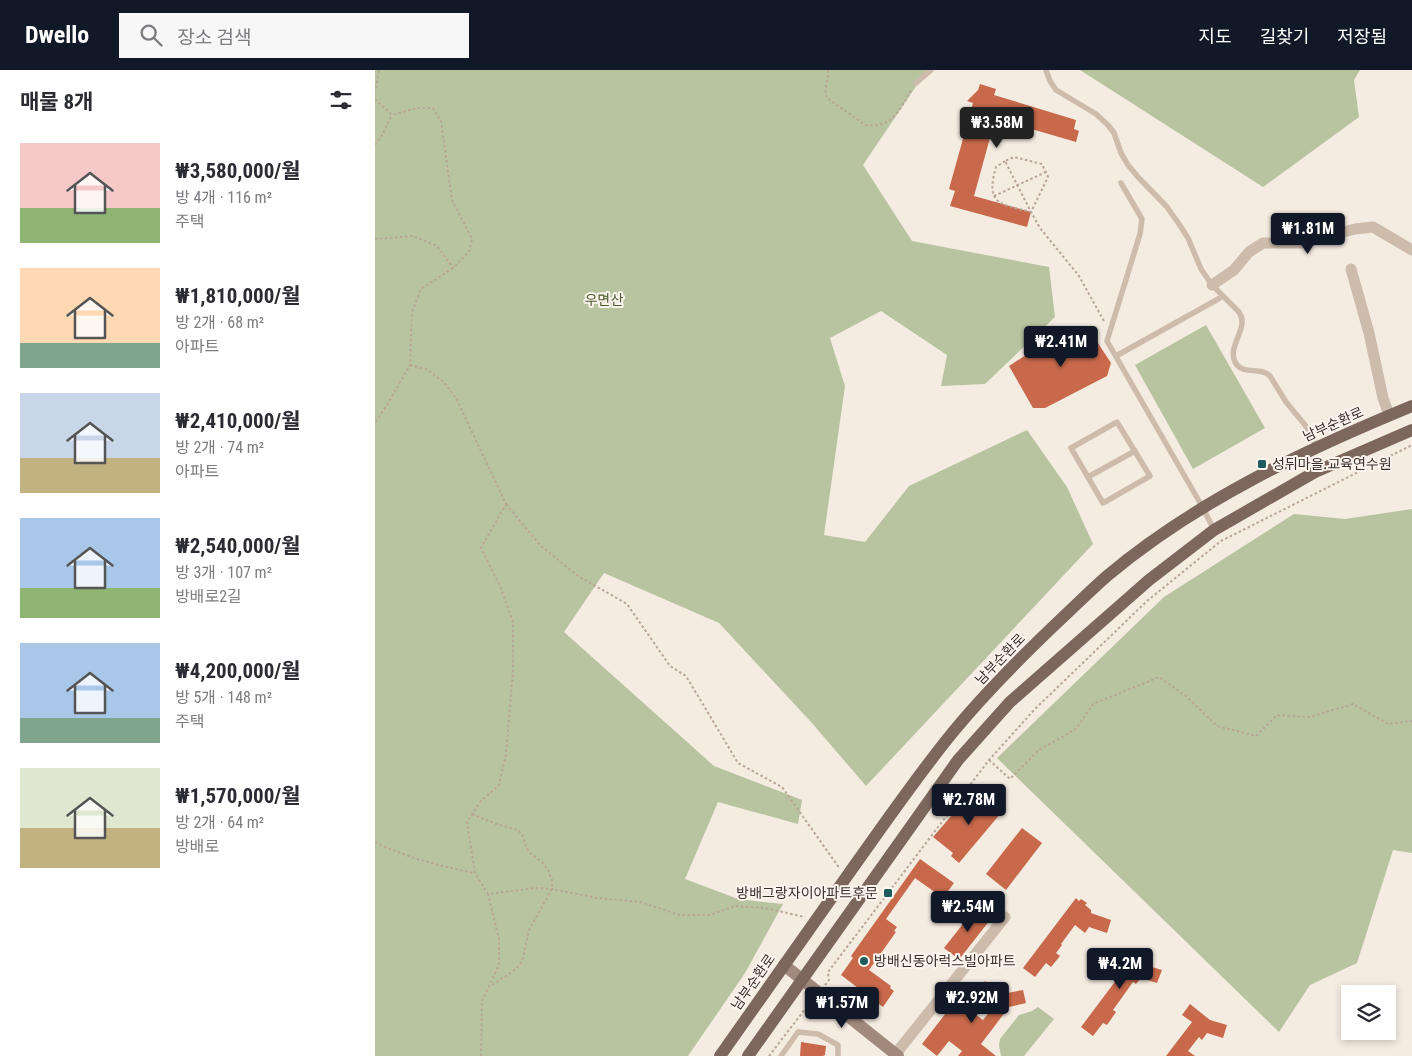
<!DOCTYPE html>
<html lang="ko">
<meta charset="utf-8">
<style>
:root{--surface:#fff;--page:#f7f7f7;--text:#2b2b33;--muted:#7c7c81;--accent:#111827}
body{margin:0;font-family:"Roboto Condensed","Noto Sans KR",sans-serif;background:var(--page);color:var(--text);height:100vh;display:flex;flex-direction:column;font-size:19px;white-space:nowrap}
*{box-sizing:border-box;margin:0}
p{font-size:16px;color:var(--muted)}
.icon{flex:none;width:28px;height:28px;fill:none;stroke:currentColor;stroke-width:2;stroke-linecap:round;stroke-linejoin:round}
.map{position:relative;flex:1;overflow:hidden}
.sheet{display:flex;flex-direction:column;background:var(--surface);width:375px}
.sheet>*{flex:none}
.tools{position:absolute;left:966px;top:915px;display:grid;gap:10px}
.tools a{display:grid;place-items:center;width:55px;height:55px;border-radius:0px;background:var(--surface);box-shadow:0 2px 8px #0003;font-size:25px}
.price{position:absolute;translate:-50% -42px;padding:0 11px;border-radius:5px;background:var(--accent);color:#fff;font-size:16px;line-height:32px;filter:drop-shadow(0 1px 2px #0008)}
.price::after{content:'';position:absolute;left:50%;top:30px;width:15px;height:11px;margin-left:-8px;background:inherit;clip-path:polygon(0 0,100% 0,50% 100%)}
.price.current{background:#222;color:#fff}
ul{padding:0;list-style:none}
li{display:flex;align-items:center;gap:15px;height:125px;padding:0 20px}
li span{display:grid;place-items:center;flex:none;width:140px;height:100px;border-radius:0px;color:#555}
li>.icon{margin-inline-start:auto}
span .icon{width:60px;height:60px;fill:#fffc;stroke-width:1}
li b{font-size:21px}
h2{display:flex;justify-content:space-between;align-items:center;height:60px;padding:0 20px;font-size:21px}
header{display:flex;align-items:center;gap:30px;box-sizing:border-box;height:70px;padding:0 25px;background:var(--accent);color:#fff}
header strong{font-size:24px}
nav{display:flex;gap:28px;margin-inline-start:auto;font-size:18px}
.search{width:350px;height:45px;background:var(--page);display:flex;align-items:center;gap:12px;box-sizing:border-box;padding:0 18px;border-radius:0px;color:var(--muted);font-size:19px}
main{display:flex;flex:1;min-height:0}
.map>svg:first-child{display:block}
.green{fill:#b8c4a0}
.building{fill:#c8694b}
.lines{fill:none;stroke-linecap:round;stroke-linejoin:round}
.path{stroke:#b9a596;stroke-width:2;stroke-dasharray:2.5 2.5;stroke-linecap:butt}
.lane{stroke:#cdbbac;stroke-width:5.5}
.street{stroke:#cdbbac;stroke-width:11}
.secondary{stroke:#a18a7d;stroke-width:12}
.primary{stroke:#7d675c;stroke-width:12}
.poi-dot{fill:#1f5a5e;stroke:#fbf5ee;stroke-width:2}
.labels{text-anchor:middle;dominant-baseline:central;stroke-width:4;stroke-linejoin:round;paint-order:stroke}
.park-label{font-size:14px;fill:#4a5a2e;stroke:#fbf5ee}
.street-label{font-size:14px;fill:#3b302b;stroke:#fbf5ee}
.poi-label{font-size:14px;fill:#3b302b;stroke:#fbf5ee;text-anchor:start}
</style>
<header>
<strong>Dwello</strong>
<div class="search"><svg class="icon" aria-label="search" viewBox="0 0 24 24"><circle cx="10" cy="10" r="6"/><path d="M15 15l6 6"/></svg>장소 검색</div>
<nav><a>지도</a><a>길찾기</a><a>저장됨</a></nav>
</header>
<main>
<section class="sheet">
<h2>매물 8개<svg class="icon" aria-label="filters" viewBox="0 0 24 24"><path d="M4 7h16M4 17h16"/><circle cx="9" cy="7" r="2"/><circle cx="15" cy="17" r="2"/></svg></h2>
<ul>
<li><span style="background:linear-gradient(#f6c9c9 65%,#8fb573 0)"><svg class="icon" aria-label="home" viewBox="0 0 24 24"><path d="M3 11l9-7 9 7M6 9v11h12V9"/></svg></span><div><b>₩3,580,000/월</b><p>방 4개 · 116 m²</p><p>주택</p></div></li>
<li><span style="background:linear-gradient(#ffd9b3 75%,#7fa58c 0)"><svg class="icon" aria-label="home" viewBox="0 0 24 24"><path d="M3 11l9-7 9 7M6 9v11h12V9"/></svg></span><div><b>₩1,810,000/월</b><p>방 2개 · 68 m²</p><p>아파트</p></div></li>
<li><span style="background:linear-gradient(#c9d6e8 65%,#c2b280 0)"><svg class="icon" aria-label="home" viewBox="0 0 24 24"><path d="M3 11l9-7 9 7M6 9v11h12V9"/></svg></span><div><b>₩2,410,000/월</b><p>방 2개 · 74 m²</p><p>아파트</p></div></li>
<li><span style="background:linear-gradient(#a9c7e8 70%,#8fb573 0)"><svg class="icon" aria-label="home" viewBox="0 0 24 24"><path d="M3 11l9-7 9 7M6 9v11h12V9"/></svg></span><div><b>₩2,540,000/월</b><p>방 3개 · 107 m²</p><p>방배로2길</p></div></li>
<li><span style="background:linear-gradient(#a9c7e8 75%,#7fa58c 0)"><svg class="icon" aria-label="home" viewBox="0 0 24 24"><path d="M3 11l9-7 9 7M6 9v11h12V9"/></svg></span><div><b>₩4,200,000/월</b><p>방 5개 · 148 m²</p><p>주택</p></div></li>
<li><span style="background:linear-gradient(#dfe7d0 60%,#c2b280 0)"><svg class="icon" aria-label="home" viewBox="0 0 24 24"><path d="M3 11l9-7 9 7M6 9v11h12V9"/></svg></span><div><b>₩1,570,000/월</b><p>방 2개 · 64 m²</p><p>방배로</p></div></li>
</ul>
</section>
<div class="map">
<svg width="1037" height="986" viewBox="0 0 1037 986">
<rect width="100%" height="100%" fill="#f4ebe1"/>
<g class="green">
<polygon points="0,0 552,0 488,95 537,171 674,197 680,247 610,314 566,316 572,285 506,241 455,268 470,316 449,465 490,472 534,416 652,360 692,417 718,474 491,716 436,652 344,553 229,503 189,562 339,696 427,730 423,754 343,732 310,809 363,829 408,834 370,903 313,986 0,986"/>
<polygon points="705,0 985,0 979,10 984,47 888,117"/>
<polygon points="831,255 890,358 818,399 760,295"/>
<polygon points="1037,439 1037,783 1018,780 982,893 935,915 904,962 622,688 789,527 919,444 970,449"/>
<polygon points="663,937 679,949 649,986 626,986 624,975 625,969 644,945 657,941"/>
</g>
<g class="building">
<polygon points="605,14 621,19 619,25 701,50 699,59 704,61 701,72 632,52 618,57 599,126 656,142 652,157 575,136 580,121 574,119 598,33 592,31 603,20"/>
<polygon points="700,257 715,261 736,293 732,306 670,338 658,338 634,296 663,277"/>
<polygon points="613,719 631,737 584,793 576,786 578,783 558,767 583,738 591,745"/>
<polygon points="647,758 667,773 631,820 611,804"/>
<polygon points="545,789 579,813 568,828 540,808 511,849 522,857 519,861 521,862 494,900 516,916 515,918 519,921 508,937 466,905 478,888 476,886"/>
<polygon points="701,828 704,831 706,829 712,833 710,835 716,840 716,843 736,850 732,863 714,857 710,863 700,855 686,874 687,875 681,883 685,886 676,897 671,893 660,907 648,898"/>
<polygon points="602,836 614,845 615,850 586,887 581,887 569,878"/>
<polygon points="750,879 770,895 787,900 782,913 766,908 761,914 758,912 738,940 741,942 732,955 728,953 718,966 706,957 751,897 741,890"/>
<polygon points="610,911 627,924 648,920 651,933 634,937 606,974 621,986 583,986 587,981 574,971 562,986 547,974 581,930 608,950 619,936 602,922"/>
<polygon points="815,934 835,950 852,955 848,968 832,963 827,970 824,967 813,981 820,986 791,986 817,952 807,945"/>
<polygon points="426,972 451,976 450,985 448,986 425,986"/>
</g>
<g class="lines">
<g class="path">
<path d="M 453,0 C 454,9 448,20 452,28 L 490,55 C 517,59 525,39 537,19"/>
<polyline points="0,23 4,0"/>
<polyline points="0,29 17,45 42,38 58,38 66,51 77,130 97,169 94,182 78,198 46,219 37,242 35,295 12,335 0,353"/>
<polyline points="0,75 6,67 17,45"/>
<path d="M 630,91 L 621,97 C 610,135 625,134 656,142 L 673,107 L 667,94 L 639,87 L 630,91 L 656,142 L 665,158 L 704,206 L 730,253"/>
<polyline points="619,126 671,102"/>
<polyline points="0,169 38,166 62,176 78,198"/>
<polyline points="35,295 51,299 69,312 81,328 131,434 106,478 125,516 138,552 138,601 131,684 124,715 105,732 92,752 100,803 113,824 160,818 177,819 222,828 265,832 305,845 335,845 360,836 390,838 430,847"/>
<polyline points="131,434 165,475 203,506 252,534 295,596 311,606 363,693 407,717 465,799"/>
<polyline points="614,690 635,709 664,680 701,659 718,634 784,607 812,627 842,656 881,666 902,645 935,647 978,634 1013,654 1037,651"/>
<polyline points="97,744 121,754 143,760 148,766 151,777 156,784 167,792 173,800 177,810 177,819 154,860 148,888 145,895 138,901 116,916"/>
<path d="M 0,772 C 32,788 65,796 100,803"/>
<polyline points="450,915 454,910 453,902 614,690 660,639 772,531 846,471 1037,375"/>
<polyline points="106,986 107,931 124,895 124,869 113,824"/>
<polyline points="394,986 437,930"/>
</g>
<g class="lane">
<path d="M 671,0 L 675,11 L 681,20 L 721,44 L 733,55 L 739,63 L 746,83 L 753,95 L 763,107 L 792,137 L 804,154 L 813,168 L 826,199 L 837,215 L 864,242 C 875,258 852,275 860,292 C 867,306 885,296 895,306 L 911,332 L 930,355 L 942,377"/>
<polyline points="541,13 556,0"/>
<polyline points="746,113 767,149 765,164 732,271 828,438 839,460"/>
<polyline points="741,286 845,228"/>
<polygon points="742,352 775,406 728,433 696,378"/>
<polyline points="713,407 760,381"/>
<polyline points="406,986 423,962 443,964 463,975 463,986"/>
</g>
<g class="street">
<polyline points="976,199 994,263 1008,328 1014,345"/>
<polyline points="837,215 859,200 874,182 888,173 927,173 980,159 998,157 1037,180"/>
<polyline points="519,986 630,847"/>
</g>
<polyline class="secondary" points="409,895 523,986"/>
<g class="primary">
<path d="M 345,986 C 389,923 433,861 477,799 C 510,753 542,706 578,662 C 611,622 648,585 686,549 C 701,535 716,520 732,506 C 821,431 930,380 1037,336"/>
<polyline points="373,986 583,690 635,632 774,510 839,460 940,402 1037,360"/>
</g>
</g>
<g class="poi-dot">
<rect x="882" y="389" width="10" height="10" rx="2.5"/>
<rect x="508" y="818" width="10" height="10" rx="2.5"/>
<circle cx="489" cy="891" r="5"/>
</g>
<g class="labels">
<g class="park-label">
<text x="229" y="230">우면산</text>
</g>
<g class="street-label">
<text transform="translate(958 354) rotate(-24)">남부순환로</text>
<text transform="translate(625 589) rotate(-46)">남부순환로</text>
<text transform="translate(378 912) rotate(-55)">남부순환로</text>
</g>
<g class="poi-label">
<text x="897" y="394">성뒤마을.교육연수원</text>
<text x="503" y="823" text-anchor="end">방배그랑자이아파트후문</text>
<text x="499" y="891">방배신동아럭스빌아파트</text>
</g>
</g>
</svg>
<div class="tools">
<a><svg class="icon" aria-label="layers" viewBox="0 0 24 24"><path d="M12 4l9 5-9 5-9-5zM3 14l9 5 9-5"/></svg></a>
</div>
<b class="price current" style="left:622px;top:79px">₩3.58M</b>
<b class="price" style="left:933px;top:185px">₩1.81M</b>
<b class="price" style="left:686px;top:298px">₩2.41M</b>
<b class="price" style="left:594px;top:756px">₩2.78M</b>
<b class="price" style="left:593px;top:863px">₩2.54M</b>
<b class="price" style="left:745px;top:920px">₩4.2M</b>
<b class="price" style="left:597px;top:954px">₩2.92M</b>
<b class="price" style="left:467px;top:959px">₩1.57M</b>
</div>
</main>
